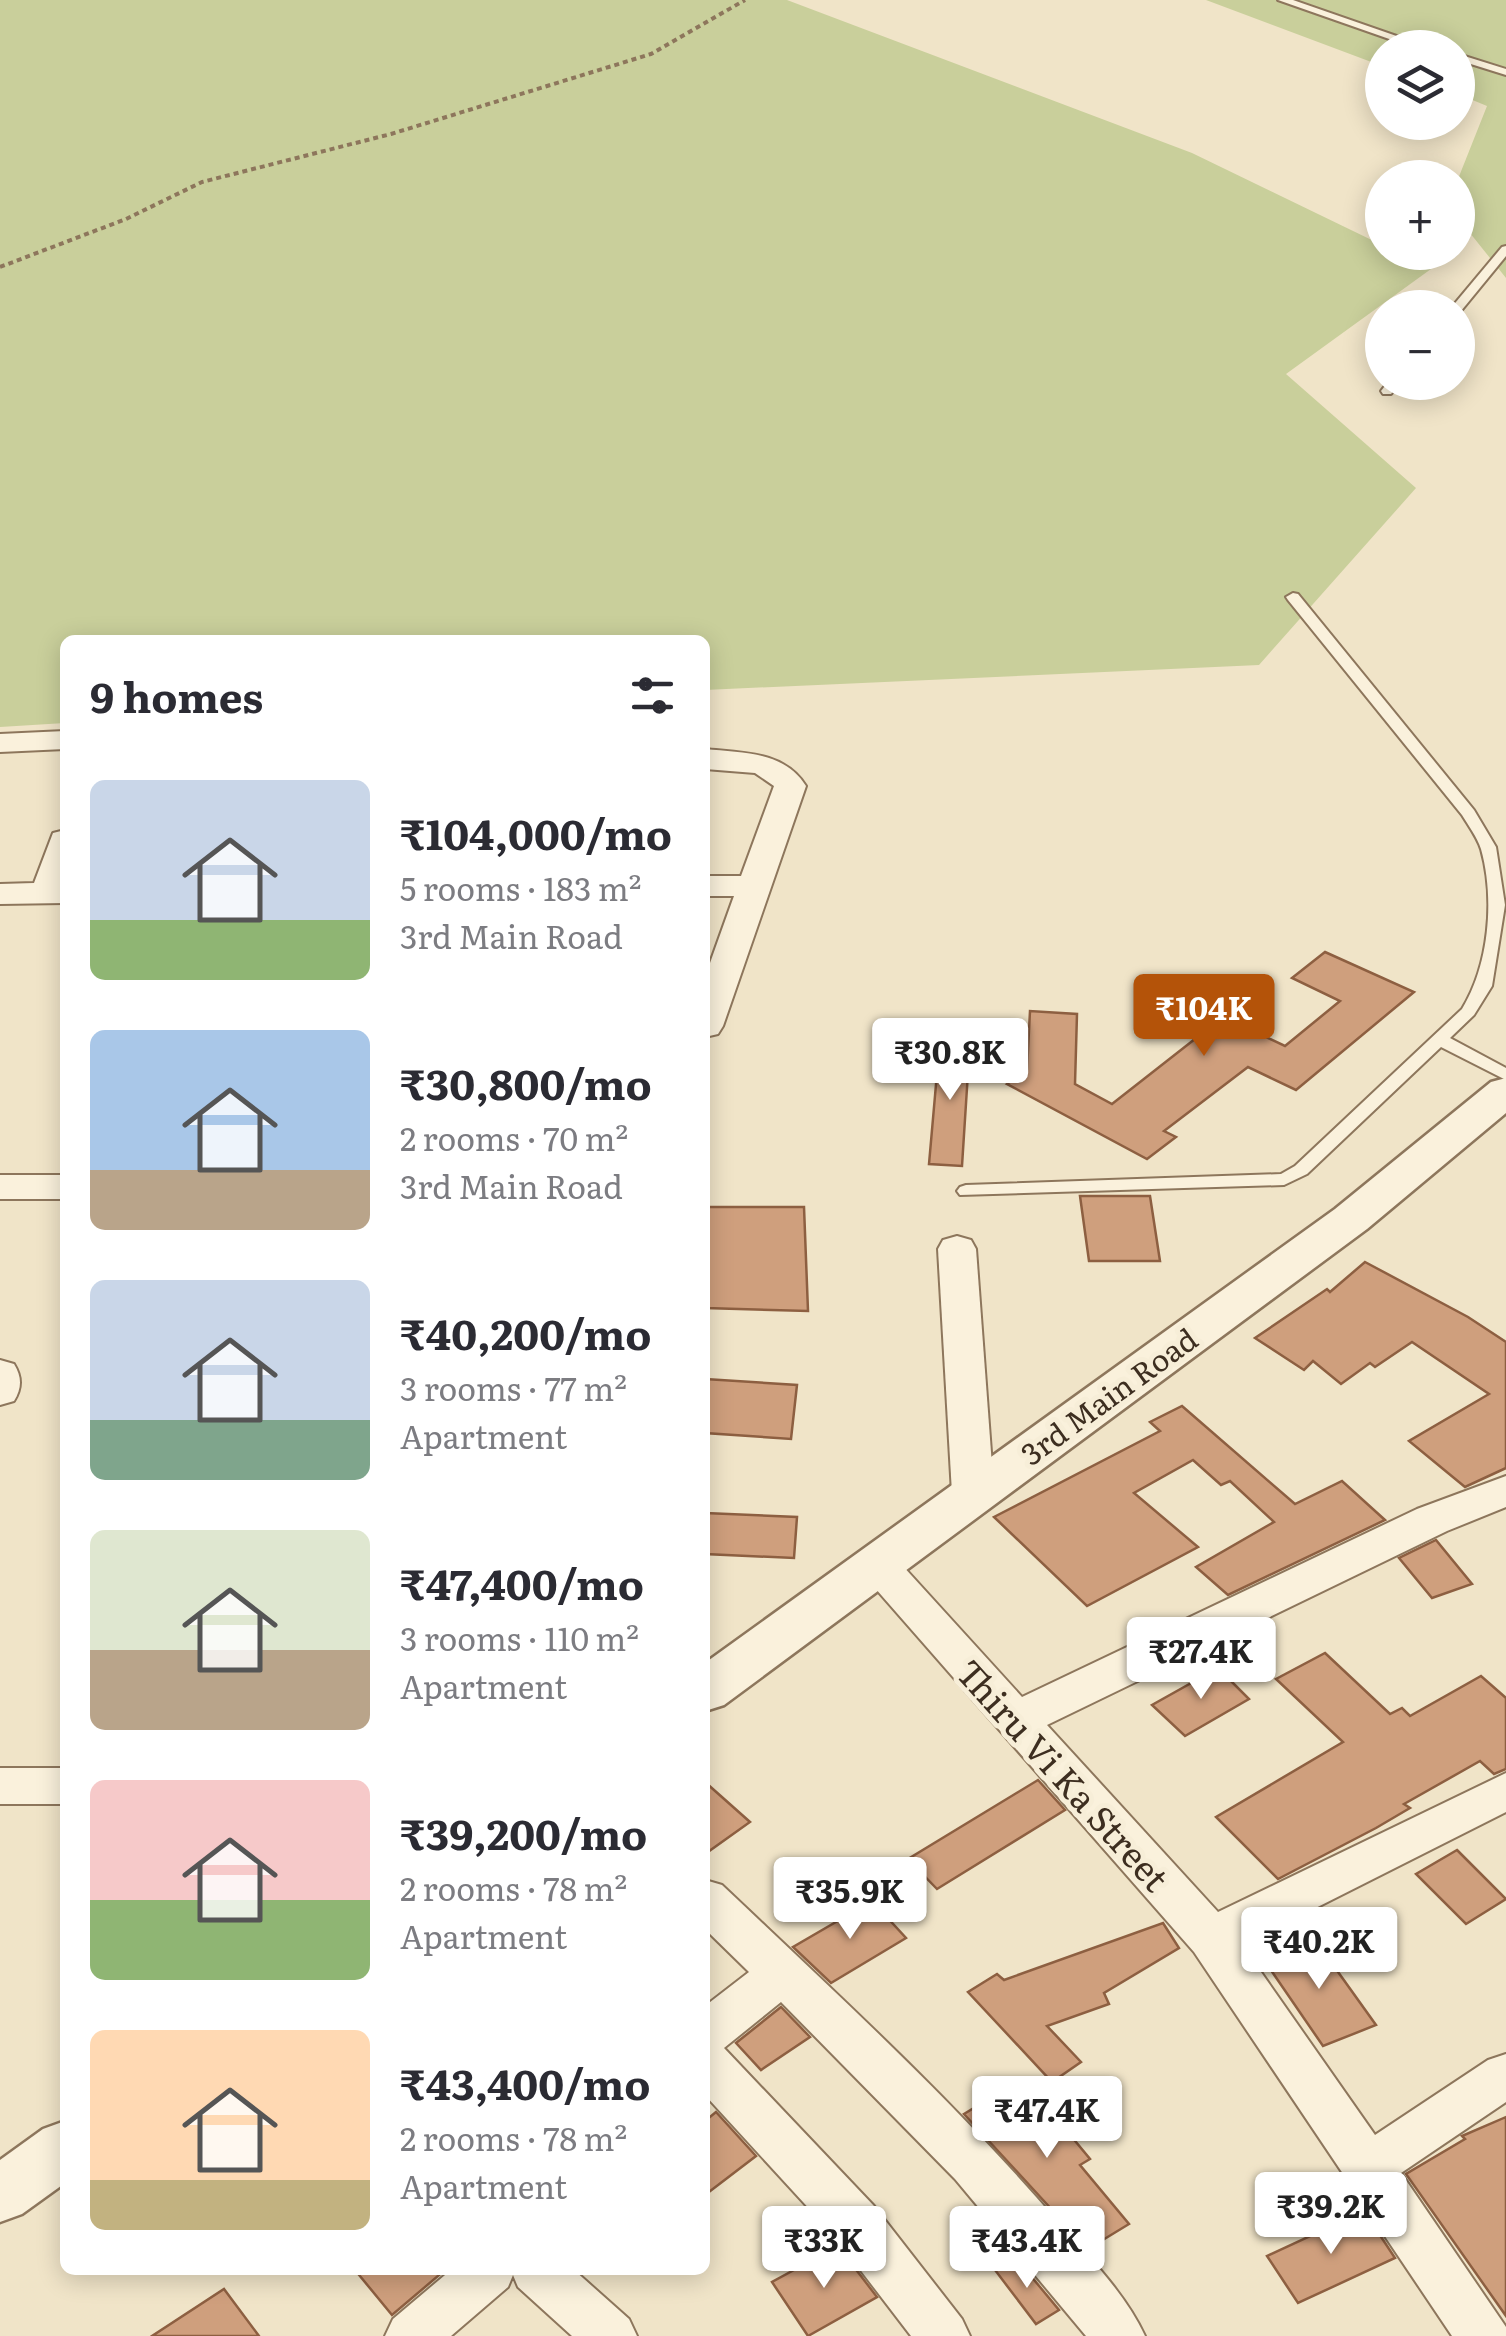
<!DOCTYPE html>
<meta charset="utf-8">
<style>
:root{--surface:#fff;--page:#f2f2f3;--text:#2b2b33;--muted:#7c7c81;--accent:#b45309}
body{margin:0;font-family:Literata,serif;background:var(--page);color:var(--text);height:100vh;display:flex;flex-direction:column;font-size:38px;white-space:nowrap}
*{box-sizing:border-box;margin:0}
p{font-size:32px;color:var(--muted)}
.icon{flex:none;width:55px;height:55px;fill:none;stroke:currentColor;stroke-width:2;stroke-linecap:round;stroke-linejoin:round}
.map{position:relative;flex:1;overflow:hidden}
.side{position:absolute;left:60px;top:635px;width:650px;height:1640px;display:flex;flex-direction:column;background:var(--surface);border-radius:15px;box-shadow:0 5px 25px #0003}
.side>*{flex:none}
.buttons{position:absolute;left:1365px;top:30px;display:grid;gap:20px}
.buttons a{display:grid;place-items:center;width:110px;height:110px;border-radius:50%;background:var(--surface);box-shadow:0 5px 25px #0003;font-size:50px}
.price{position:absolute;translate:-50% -85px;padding:0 22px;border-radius:10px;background:#fff;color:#222;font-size:32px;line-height:65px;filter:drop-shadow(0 2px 5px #0008)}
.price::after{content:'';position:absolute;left:50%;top:60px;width:30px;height:22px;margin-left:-15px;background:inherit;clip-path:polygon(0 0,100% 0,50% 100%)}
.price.active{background:var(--accent);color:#fff}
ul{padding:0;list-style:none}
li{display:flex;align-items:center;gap:30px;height:250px;padding:0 30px}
li span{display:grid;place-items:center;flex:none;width:280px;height:200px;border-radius:15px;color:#555}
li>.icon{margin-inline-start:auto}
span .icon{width:120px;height:120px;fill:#fffc;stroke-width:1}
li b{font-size:42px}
h2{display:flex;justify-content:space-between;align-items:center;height:120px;padding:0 30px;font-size:42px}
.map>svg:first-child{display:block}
.green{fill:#c9cf9b}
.building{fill:#cf9f7d;stroke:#8d5f41;stroke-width:2.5}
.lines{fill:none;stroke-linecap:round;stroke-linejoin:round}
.service-casing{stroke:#8d765c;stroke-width:4}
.minor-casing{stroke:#8d765c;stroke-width:4}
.tertiary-casing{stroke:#8d765c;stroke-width:5}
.path{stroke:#8d765c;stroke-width:4;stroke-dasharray:5 4;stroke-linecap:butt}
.service{fill:#faf1dc;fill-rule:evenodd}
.minor{fill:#faf1dc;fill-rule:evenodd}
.tertiary{fill:#faf1dc;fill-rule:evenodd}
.labels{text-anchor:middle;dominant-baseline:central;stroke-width:10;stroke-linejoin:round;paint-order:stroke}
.street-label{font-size:30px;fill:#3d2e20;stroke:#f7eed8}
.near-street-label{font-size:35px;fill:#3d2e20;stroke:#f7eed8}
</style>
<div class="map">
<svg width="1506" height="2336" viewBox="0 0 1506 2336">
<rect width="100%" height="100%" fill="#f0e4c8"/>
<g class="green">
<polygon points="0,0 787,0 1192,153 1382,245 1382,252 1397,253 1431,269 1286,374 1416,488 1259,665 705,690 705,640 65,640 65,723 0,727"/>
<polygon points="1206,0 1506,0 1506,278 1458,218 1458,179 1487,106 1458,94 1458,48 1382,48 1382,66"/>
</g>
<g class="building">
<polygon points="1325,952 1414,992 1296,1090 1248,1067 1164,1131 1176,1137 1147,1159 1007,1084 1027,1069 1030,1011 1077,1014 1075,1084 1112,1104 1223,1017 1285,1046 1340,1001 1292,978"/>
<polygon points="940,1039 970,1041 962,1166 929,1164"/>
<polygon points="1080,1196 1150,1196 1160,1261 1089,1261"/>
<polygon points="705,1207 804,1207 808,1311 705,1308"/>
<polygon points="1365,1262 1468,1317 1506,1342 1506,1468 1465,1487 1409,1441 1489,1394 1412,1342 1375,1367 1370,1363 1341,1384 1313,1361 1304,1370 1255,1338 1327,1289 1330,1292"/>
<polygon points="705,1379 797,1385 791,1439 705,1433"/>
<polygon points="1182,1406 1295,1504 1342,1481 1385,1520 1228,1595 1196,1567 1274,1522 1230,1481 1221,1485 1193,1460 1134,1493 1198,1547 1087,1606 994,1517 1160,1431 1150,1422"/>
<polygon points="705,1513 797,1517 794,1558 705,1554"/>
<polygon points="1436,1540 1472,1584 1432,1598 1399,1558"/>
<polygon points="1325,1653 1390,1714 1402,1708 1410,1716 1481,1676 1506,1698 1506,1769 1494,1774 1480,1761 1404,1804 1410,1808 1376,1828 1278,1879 1216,1817 1343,1742 1276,1679"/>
<polygon points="1218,1668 1249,1699 1185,1736 1152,1705"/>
<polygon points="1038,1780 1065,1810 937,1889 908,1859"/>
<polygon points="705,1782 750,1822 705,1854"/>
<polygon points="1457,1850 1506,1899 1466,1924 1416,1874"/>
<polygon points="872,1901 906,1938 831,1983 793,1947"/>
<polygon points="1163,1923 1179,1948 1104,1993 1109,2004 1047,2026 1081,2062 1052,2082 968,1992 997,1974 1004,1980"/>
<polygon points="1313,1937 1376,2025 1323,2046 1262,1957"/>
<polygon points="781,2007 810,2037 761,2070 736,2043"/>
<polygon points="1023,2078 1090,2159 1080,2165 1129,2224 1088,2249 964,2114"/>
<polygon points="716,2112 756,2156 705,2195 705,2121"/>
<polygon points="1506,2117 1506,2316 1406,2174 1465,2139 1462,2136"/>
<polygon points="1364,2211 1395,2258 1298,2303 1267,2256"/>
<polygon points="838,2246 877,2297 808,2336 772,2282"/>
<polygon points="1016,2258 1059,2310 1036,2324 995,2270"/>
<polygon points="355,2270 445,2270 392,2315"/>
<polygon points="224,2289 259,2336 152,2336"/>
</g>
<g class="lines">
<g class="service-casing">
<g id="service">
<polygon points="1278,0 1293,0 1431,48 1415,48"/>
<polygon points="1458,54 1506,69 1506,75 1458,60"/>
<polygon points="1506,246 1506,256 1461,311 1451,308 1502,247"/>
<polygon points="1388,382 1401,382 1391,394 1383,394 1381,391"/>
<path d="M 1293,593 L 1298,594 L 1474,810 L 1496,847 L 1505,905 L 1492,986 L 1474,1015 L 1450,1038 L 1506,1068 L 1506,1080 L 1441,1047 L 1307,1174 L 1284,1185 L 960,1195 L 957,1191 L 960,1187 L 966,1185 L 1281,1174 L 1295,1166 L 1462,1009 C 1489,965 1495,899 1481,849 C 1477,837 1468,825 1462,815 L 1288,600 L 1286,597 Z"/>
</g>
</g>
<g class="minor-casing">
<g id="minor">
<polygon points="65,731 65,749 0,752 0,734"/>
<path d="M 705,749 C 743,753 784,751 806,786 L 723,1026 L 718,1034 L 705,1037 L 705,977 L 734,896 L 705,896 L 705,876 L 741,876 L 774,786 L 755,773 L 705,769 Z"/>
<polygon points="65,830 65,903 0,904 0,884 34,883 53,833"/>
<rect x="0" y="1175" width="65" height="24"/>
<polygon points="957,1236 971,1240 976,1249 994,1493 988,1504 973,1508 958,1504 952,1493 938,1249 943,1240"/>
<path d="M 0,1360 L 14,1364 C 22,1377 22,1388 14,1401 L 0,1405 Z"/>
<polygon points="1506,1476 1506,1507 1447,1531 1047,1725 1218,1912 1506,1773 1506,1812 1242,1945 1375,2135 1488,2060 1506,2054 1506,2102 1401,2173 1506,2327 1506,2336 1452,2336 1194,1952 854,1564 861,1553 876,1548 891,1553 1022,1697 1417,1509"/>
<rect x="0" y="1768" width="65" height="36"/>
<path d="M 705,1880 L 722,1885 C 837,1994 954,2101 1057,2221 C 1088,2256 1125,2293 1145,2336 L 1086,2336 L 955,2179 L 781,2002 L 724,2048 L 874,2206 L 962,2319 L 970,2336 L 911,2336 L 836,2238 L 705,2095 L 705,2006 L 749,1972 L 705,1929 Z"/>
<polygon points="451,2270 574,2270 629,2319 637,2336 572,2336 518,2287 513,2275 508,2287 451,2336 385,2336 393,2319"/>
</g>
</g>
<g class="tertiary-casing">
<g id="tertiary">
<polygon points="1506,1078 1506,1113 1367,1229 724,1705 705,1711 705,1663 1335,1209 1491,1082"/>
<polygon points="65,2121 65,2183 22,2214 0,2222 0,2160 43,2129"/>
</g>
</g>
<polyline class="path" points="0,267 126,219 202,182 391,134 651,54 745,0"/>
<use href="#service" class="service"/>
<use href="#minor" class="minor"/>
<use href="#tertiary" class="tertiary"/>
</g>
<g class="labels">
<g class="street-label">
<text transform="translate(1108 1395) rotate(-36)">3rd Main Road</text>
</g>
<g class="near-street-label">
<text transform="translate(1064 1774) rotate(48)">Thiru Vi Ka Street</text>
</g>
</g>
</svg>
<div class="buttons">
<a><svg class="icon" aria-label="layers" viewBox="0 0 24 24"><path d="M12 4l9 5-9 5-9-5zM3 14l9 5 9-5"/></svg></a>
<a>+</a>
<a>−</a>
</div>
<b class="price active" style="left:1204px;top:1059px">₹104K</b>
<b class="price" style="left:950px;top:1103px">₹30.8K</b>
<b class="price" style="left:1201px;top:1702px">₹27.4K</b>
<b class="price" style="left:850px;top:1942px">₹35.9K</b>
<b class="price" style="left:1319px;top:1992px">₹40.2K</b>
<b class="price" style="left:1047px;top:2161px">₹47.4K</b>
<b class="price" style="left:1331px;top:2257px">₹39.2K</b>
<b class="price" style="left:824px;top:2291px">₹33K</b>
<b class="price" style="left:1027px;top:2291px">₹43.4K</b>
<section class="side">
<h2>9 homes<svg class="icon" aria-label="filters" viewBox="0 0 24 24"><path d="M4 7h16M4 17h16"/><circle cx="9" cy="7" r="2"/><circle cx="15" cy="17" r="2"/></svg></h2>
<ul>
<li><span style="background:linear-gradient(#c9d6e8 70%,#8fb573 0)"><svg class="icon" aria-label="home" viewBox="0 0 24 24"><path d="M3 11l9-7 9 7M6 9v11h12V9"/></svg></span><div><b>₹104,000/mo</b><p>5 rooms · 183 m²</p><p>3rd Main Road</p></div></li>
<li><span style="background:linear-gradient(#a9c7e8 70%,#b9a48a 0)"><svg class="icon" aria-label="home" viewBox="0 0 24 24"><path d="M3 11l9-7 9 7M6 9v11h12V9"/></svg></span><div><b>₹30,800/mo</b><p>2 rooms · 70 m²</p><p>3rd Main Road</p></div></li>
<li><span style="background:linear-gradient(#c9d6e8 70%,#7fa58c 0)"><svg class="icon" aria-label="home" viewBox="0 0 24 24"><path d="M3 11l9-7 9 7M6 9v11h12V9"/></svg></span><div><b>₹40,200/mo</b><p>3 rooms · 77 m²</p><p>Apartment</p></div></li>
<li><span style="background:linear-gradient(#dfe7d0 60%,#b9a48a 0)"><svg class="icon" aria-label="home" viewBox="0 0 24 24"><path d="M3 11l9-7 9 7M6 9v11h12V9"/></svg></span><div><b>₹47,400/mo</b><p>3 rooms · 110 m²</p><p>Apartment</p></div></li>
<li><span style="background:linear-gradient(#f6c9c9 60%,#8fb573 0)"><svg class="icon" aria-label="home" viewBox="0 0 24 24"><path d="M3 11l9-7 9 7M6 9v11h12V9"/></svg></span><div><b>₹39,200/mo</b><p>2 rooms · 78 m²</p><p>Apartment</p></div></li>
<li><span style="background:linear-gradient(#ffd9b3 75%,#c2b280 0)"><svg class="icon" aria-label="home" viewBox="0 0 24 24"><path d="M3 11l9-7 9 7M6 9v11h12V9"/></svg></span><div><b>₹43,400/mo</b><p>2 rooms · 78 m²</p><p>Apartment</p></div></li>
</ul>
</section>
</div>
